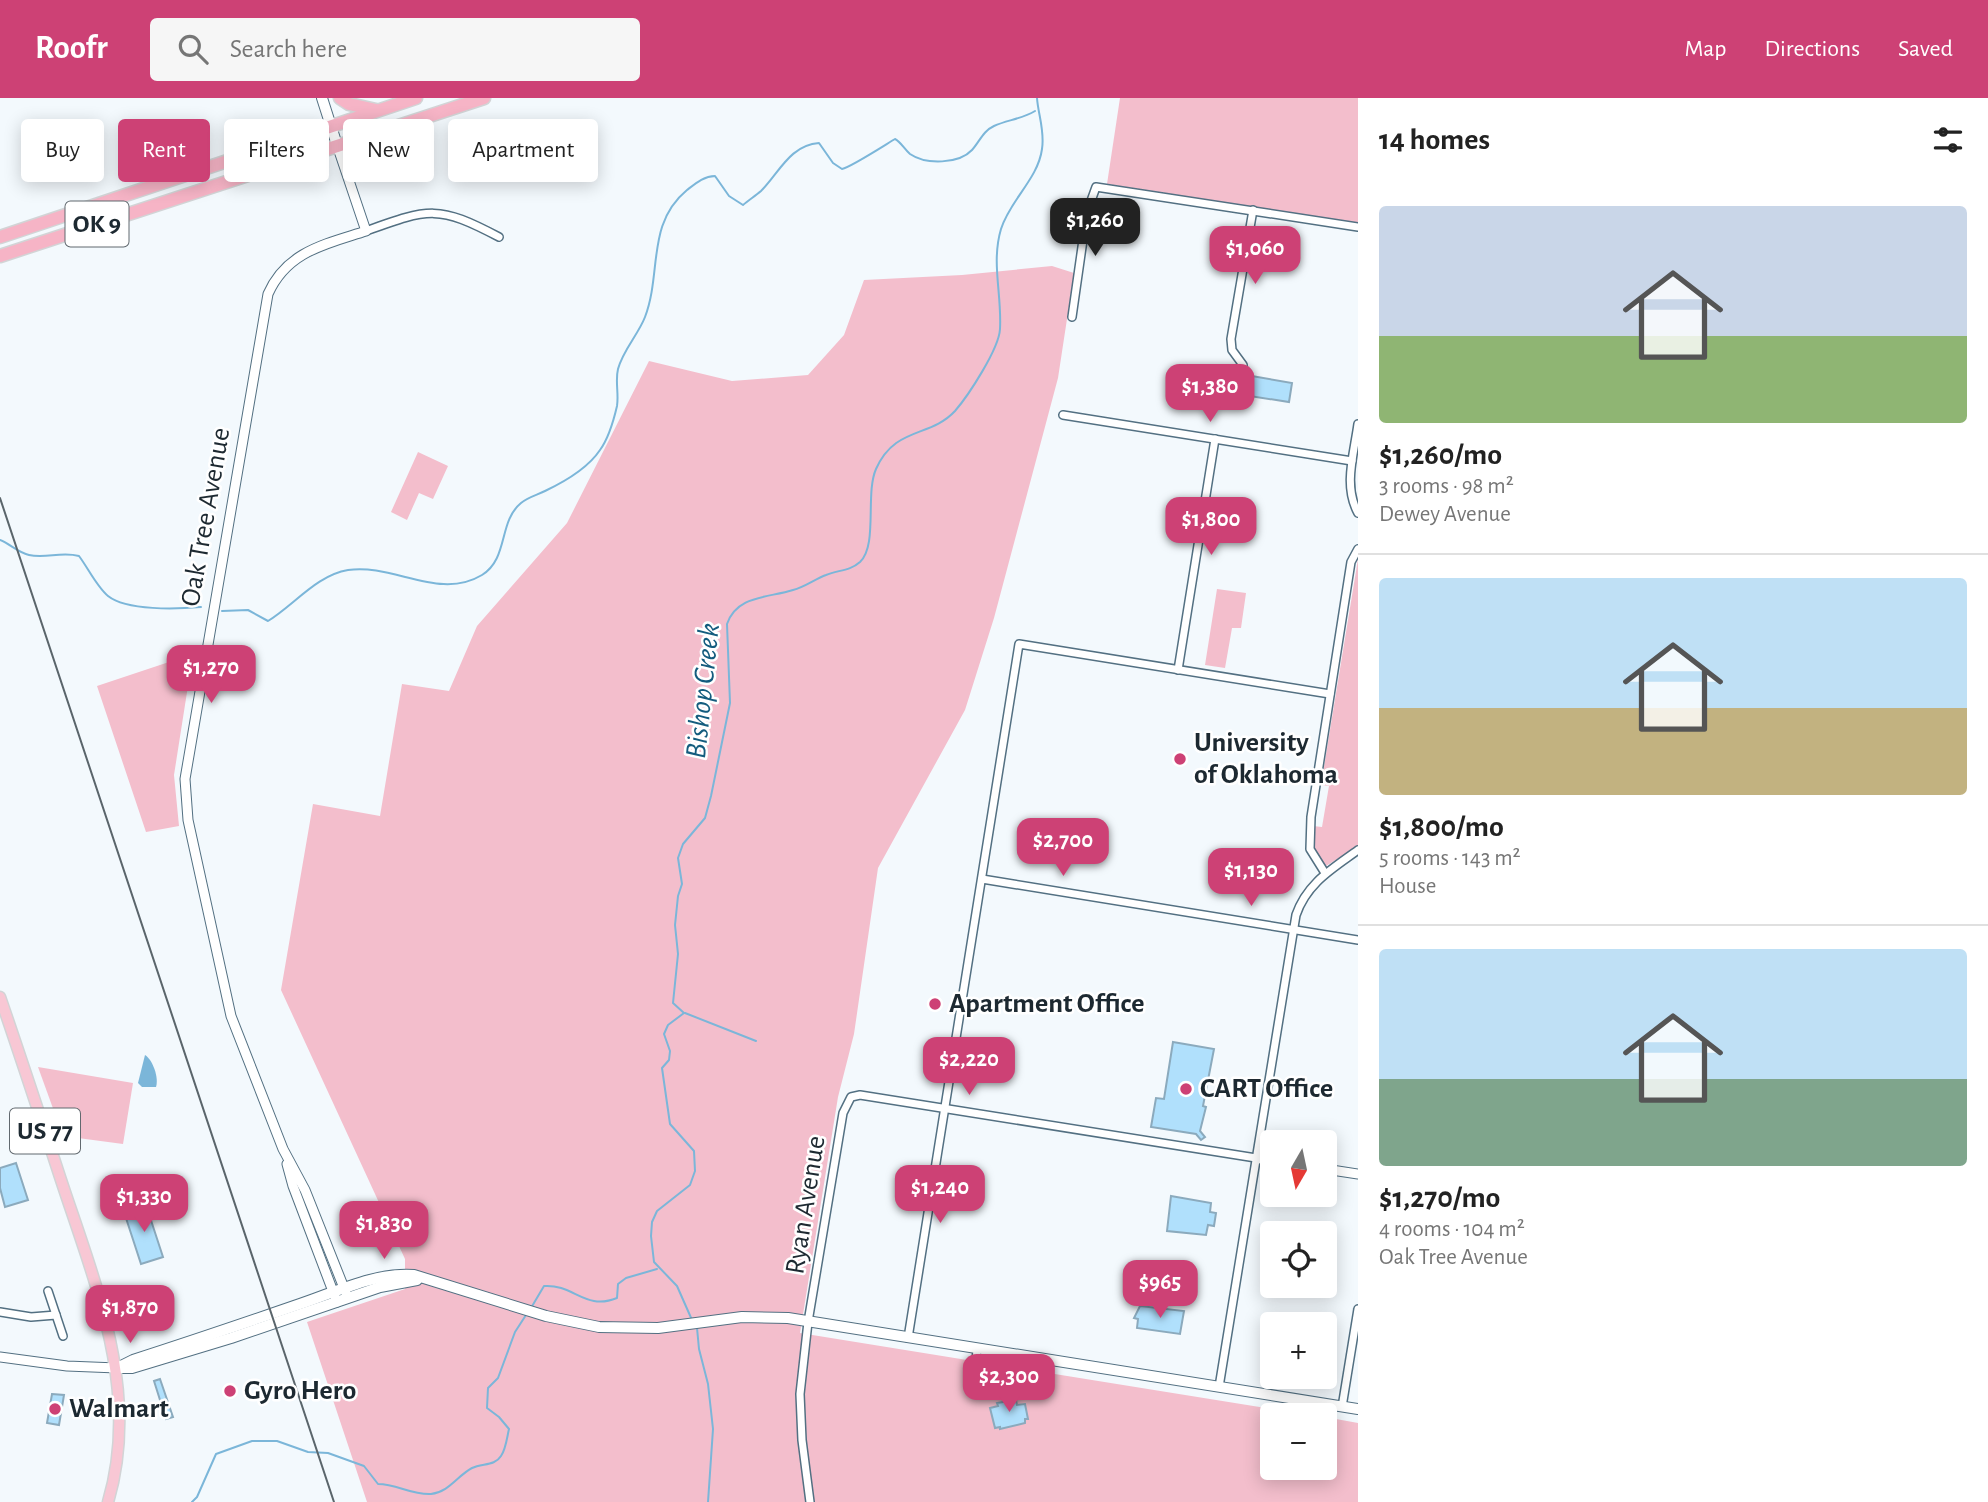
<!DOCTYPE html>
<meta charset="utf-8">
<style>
:root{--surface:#fff;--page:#f6f6f6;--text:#222;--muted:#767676;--line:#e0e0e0;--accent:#cd4175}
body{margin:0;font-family:"Alegreya Sans",sans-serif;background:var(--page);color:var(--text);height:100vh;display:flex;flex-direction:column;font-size:26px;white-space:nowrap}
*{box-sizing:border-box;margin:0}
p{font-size:23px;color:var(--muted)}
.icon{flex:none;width:38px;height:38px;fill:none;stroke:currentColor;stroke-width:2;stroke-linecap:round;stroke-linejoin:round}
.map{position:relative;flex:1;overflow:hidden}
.side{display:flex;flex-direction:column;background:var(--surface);width:630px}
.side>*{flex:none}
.top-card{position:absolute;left:21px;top:21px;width:665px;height:63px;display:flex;gap:14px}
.needle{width:46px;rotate:189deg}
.fabs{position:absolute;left:1260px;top:1032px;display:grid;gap:14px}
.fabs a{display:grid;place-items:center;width:77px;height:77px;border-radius:7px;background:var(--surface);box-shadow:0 4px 18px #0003;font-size:35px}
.price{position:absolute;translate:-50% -60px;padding:0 16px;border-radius:14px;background:var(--accent);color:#fff;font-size:23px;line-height:46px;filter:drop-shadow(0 2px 4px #0008)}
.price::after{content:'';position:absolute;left:50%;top:42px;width:21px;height:16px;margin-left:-10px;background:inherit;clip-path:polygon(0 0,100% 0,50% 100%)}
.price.active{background:#222;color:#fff}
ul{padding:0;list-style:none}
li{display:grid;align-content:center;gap:14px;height:371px;padding:0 21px}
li+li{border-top:2px solid var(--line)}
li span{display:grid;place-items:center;height:217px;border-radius:7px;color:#555}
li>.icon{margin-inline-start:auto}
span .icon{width:126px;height:126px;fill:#fffc;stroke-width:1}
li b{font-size:30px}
h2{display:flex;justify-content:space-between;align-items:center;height:84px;padding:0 21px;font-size:30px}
.chip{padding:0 24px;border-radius:7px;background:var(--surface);box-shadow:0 4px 18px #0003;font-size:24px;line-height:63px}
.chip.active{background:var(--accent);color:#fff}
header{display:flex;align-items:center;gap:42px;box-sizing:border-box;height:98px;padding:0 35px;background:var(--accent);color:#fff}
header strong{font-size:33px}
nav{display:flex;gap:38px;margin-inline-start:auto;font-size:24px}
.search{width:490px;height:63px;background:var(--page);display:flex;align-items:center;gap:18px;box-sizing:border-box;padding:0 24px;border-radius:7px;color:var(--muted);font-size:26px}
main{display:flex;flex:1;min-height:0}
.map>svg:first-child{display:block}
.green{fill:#f3becc}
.water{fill:#7bb6d9}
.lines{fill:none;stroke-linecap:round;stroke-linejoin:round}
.stream{stroke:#7bb6d9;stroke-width:2}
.building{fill:#b0e0fc;stroke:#8baabd;stroke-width:2}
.minor-casing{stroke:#537082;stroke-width:10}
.tertiary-casing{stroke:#537082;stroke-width:11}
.secondary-casing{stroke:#537082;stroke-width:12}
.primary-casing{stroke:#d2d4d6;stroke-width:13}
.trunk-casing{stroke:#d2d4d6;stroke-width:15}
.minor{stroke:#fff;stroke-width:7}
.tertiary{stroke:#fff;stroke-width:9}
.secondary{stroke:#fff;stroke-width:10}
.primary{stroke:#f8c7d4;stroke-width:10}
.trunk{stroke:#f6b4c6;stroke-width:12}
.rail{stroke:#5a656b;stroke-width:2}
.poi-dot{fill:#cd4175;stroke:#fff;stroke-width:2.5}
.labels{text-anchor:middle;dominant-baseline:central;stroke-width:5;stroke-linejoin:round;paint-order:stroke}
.shield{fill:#fff;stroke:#61696f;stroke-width:2}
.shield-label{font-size:26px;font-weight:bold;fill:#1d2931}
.street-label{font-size:28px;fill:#1d2931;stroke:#fff}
.poi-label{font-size:28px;font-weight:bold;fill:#1d2931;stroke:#fff;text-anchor:start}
.water-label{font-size:30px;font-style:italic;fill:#145c7e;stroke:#fff}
</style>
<header>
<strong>Roofr</strong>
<div class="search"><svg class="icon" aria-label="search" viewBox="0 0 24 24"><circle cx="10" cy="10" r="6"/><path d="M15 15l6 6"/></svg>Search here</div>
<nav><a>Map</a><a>Directions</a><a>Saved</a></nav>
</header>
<main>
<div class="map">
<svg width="1358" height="1404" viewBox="0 0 1358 1404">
<rect width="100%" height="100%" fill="#f3f9fd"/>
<g class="green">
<polygon points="1120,0 1358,0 1358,125 1107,86"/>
<polygon points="1052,168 1074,175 1058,280 994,520 965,612 878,770 854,936 838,999 800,1235 1315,1318 1272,1318 1272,1370 1325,1370 1325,1319 1358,1325 1358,1404 367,1404 307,1224 405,1191 405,1161 281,892 313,706 380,718 402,586 449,593 477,528 567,425 649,263 732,283 808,277 844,237 864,182 962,177"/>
<polygon points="418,354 448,368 433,401 419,395 407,422 391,414"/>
<path d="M 1358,461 L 1358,748 L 1326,768 C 1312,760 1313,743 1313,728 L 1322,729 L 1329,688 L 1321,687 Z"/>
<polygon points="1217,491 1246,495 1241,530 1232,530 1225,570 1205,567"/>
<polygon points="193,556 174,677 179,728 146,734 97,588"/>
<polygon points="38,969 133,985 123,1046 63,1038"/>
</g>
<path class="water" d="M 145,957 C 153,962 159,980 156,989 L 142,989 L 138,985 Z"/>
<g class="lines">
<g class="stream">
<path d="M 0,442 C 10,446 19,455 29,457 C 46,461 61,453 79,458 C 88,470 97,489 108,498 C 127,513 177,511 201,509"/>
<path d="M 222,513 L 248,512 L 268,523 C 294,507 317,477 348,472 C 393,465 439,503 482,477 C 509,460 498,424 521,405 C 528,399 537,397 545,393 C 564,384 588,370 600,352 C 608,341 614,321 617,308 C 619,296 615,283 618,271 C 623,252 638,237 645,219 C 662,174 646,126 687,92 C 696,85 704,78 715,78 L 729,98 L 743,107 C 749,102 755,98 761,93 C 779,75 790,47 819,45 L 833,65 L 842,71 C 851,69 885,47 895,41 C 901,44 904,51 910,56 C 926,67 959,66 972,52 C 980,43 983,33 994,28 C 1007,22 1022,21 1035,13"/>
<polyline points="685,915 756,943"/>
<path d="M 531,1210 L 544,1188 C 574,1186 585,1213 617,1200 L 618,1186 L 626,1180 L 657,1171"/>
<path d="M 692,1222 L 677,1188 L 654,1164 L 651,1138 L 652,1124 L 657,1113 L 690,1087 L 695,1073 L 694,1053 L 670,1026 L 662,970 L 669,962 L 670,953 L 664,936 L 668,927 L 684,915 L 673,905 L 678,856 L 675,827 L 678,798 L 682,786 L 678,760 L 683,746 L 705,720 L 711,698 L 730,605 L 727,526 C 737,497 768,500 793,492 C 805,489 815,481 826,477 C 838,472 850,473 860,464 C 878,447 865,396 876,371 C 895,328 930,340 955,313 C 968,298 999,251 1000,231 C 1002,196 991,165 1001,131 C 1010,102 1038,81 1042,51 C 1045,33 1038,16 1037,0"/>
<polyline points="697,1230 699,1251 708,1286 713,1331 708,1404"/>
<path d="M 192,1404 L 197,1399 L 216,1356 L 252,1343 L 277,1343 L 308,1354 L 328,1355 L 364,1368 L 378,1386 C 397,1386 411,1397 431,1396 C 449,1394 457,1378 472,1370 C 482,1365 495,1368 501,1358 C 506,1351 507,1339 509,1331 L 499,1319 L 487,1310 L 488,1290 L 498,1280 L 515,1234 L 526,1217"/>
</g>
</g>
<g class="building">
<polygon points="1246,277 1292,285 1289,304 1243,297"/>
<polygon points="1173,944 1214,951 1203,1008 1206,1009 1200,1033 1205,1039 1201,1042 1196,1036 1151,1029 1156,1000 1164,1001"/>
<polygon points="16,1065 28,1102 5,1109 0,1090 0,1070"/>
<polygon points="1171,1098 1211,1105 1210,1114 1216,1115 1214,1128 1208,1127 1206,1137 1167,1133"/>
<polygon points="146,1107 163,1159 141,1166 124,1114"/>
<polygon points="1140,1208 1184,1213 1180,1236 1137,1230 1138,1221 1134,1220"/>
<polygon points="160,1281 173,1319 166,1321 154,1283"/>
<polygon points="52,1296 64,1297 59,1327 47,1325"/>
<polygon points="1016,1302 1017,1307 1025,1306 1028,1321 1025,1321 1025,1325 1000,1331 1000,1329 995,1330 990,1310 998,1308 997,1305"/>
</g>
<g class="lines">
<g class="minor-casing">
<g id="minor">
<path d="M 366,133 C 430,110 438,107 499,139"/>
<polyline points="1072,219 1087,114 1096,89 1358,129"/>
<polyline points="1243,267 1232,252 1231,241 1253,112"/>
<polyline points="1063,317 1352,363"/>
<path d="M 1358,326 C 1354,356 1343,388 1358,415"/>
<polyline points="1178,572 1215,341"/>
<polyline points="1325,775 1310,751 1311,719 1351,464 1358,451"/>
<polyline points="982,781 1358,842"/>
<polyline points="48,1193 63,1238"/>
<polyline points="0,1214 31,1219 56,1217"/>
<polyline points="908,1240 1019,546 1330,596"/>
<polyline points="977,1251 975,1276 986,1282"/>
<path d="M 1219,1289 L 1296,817 C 1307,785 1332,771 1358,752"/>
<polyline points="1342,1309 1358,1211"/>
<polyline points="810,1404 802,1342 800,1296 808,1224 843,1015 851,999 860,997 1256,1060"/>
</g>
</g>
<g class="tertiary-casing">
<g id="tertiary">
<path d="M 337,47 L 366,133 C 326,146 287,153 268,196 L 185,681 L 188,722 L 231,918 L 283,1051 L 305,1092 L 346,1195"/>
<polyline points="1256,1060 1272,1063"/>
<polyline points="287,1066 293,1088 337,1204"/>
<polyline points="1325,1071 1358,1076"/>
<polyline points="0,1259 67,1268 117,1270"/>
</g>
</g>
<g class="secondary-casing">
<g id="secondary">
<polyline points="322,0 337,47"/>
<path d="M 117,1270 L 133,1262 C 189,1244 245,1225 300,1206 C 336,1194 376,1174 414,1177 L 546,1218 L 599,1229 L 658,1230 L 742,1219 L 788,1220 L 1358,1311"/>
<polyline points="121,1270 132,1270 231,1240 380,1189 417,1182"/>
</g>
</g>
<g class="primary-casing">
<path id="primary" d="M 0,899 C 21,960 41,1021 61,1082 C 95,1185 141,1294 108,1404"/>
</g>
<g class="trunk-casing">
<g id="trunk">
<polyline points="340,0 349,6 376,12"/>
<polyline points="0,139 416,0"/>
<polyline points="0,158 484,0"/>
</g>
</g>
<use href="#minor" class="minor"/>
<use href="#tertiary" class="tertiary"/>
<use href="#secondary" class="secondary"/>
<use href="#primary" class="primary"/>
<use href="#trunk" class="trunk"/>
<polyline class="rail" points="0,400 334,1404"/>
</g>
<g class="poi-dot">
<circle cx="1180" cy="661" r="7"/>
<circle cx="935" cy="906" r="7"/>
<circle cx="1186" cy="991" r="7"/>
<circle cx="230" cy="1293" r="7"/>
<circle cx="55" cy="1311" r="7"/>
</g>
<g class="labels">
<g class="shield">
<rect x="65.5" y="103.5" width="63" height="45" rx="5"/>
<rect x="10" y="1010.5" width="70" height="45" rx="5"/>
</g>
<g class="shield-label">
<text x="97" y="126">OK 9</text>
<text x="45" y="1033">US 77</text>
</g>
<g class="street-label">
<text transform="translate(206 419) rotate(-80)">Oak Tree Avenue</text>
<text transform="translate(806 1107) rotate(-81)">Ryan Avenue</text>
</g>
<g class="poi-label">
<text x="1194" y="645">University<tspan x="1194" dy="32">of Oklahoma</tspan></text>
<text x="949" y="906">Apartment Office</text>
<text x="1200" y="991">CART Office</text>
<text x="244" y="1293">Gyro Hero</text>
<text x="69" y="1311">Walmart</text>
</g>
<g class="water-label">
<text transform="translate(703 593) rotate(-84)">Bishop Creek</text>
</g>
</g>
</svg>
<div class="fabs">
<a><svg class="needle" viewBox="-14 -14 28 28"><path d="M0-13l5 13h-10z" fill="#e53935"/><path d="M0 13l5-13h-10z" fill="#767676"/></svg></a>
<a><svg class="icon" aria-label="locate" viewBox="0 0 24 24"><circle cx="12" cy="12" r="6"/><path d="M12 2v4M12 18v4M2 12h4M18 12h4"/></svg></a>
<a>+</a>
<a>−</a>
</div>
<b class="price active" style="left:1095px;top:160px">$1,260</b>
<b class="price" style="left:1255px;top:188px">$1,060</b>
<b class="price" style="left:1210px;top:326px">$1,380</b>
<b class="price" style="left:1211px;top:459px">$1,800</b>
<b class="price" style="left:211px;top:607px">$1,270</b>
<b class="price" style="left:1063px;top:780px">$2,700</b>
<b class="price" style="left:1251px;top:810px">$1,130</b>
<b class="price" style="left:969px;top:999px">$2,220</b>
<b class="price" style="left:940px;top:1127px">$1,240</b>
<b class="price" style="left:144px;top:1136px">$1,330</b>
<b class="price" style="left:384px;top:1163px">$1,830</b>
<b class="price" style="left:1160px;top:1222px">$965</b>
<b class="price" style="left:130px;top:1247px">$1,870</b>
<b class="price" style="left:1009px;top:1316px">$2,300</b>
<div class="top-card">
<a class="chip">Buy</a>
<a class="chip active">Rent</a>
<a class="chip">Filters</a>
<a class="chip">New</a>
<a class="chip">Apartment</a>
</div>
</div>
<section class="side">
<h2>14 homes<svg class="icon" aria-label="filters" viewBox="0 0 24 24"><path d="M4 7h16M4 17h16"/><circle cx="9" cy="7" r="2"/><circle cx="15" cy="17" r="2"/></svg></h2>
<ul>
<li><span style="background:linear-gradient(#c9d6e8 60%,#8fb573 0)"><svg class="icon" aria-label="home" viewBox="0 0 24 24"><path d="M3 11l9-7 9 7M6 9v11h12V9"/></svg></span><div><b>$1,260/mo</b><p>3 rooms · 98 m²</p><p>Dewey Avenue</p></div></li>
<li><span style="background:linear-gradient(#bfe0f5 60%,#c2b280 0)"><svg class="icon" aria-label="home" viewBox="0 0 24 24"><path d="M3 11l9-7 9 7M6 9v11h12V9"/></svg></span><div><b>$1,800/mo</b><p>5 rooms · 143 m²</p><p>House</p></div></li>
<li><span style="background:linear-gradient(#bfe0f5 60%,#7fa58c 0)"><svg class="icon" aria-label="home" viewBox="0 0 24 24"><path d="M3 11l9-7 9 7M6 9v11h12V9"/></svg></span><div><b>$1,270/mo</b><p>4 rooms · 104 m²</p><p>Oak Tree Avenue</p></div></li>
</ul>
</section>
</main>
